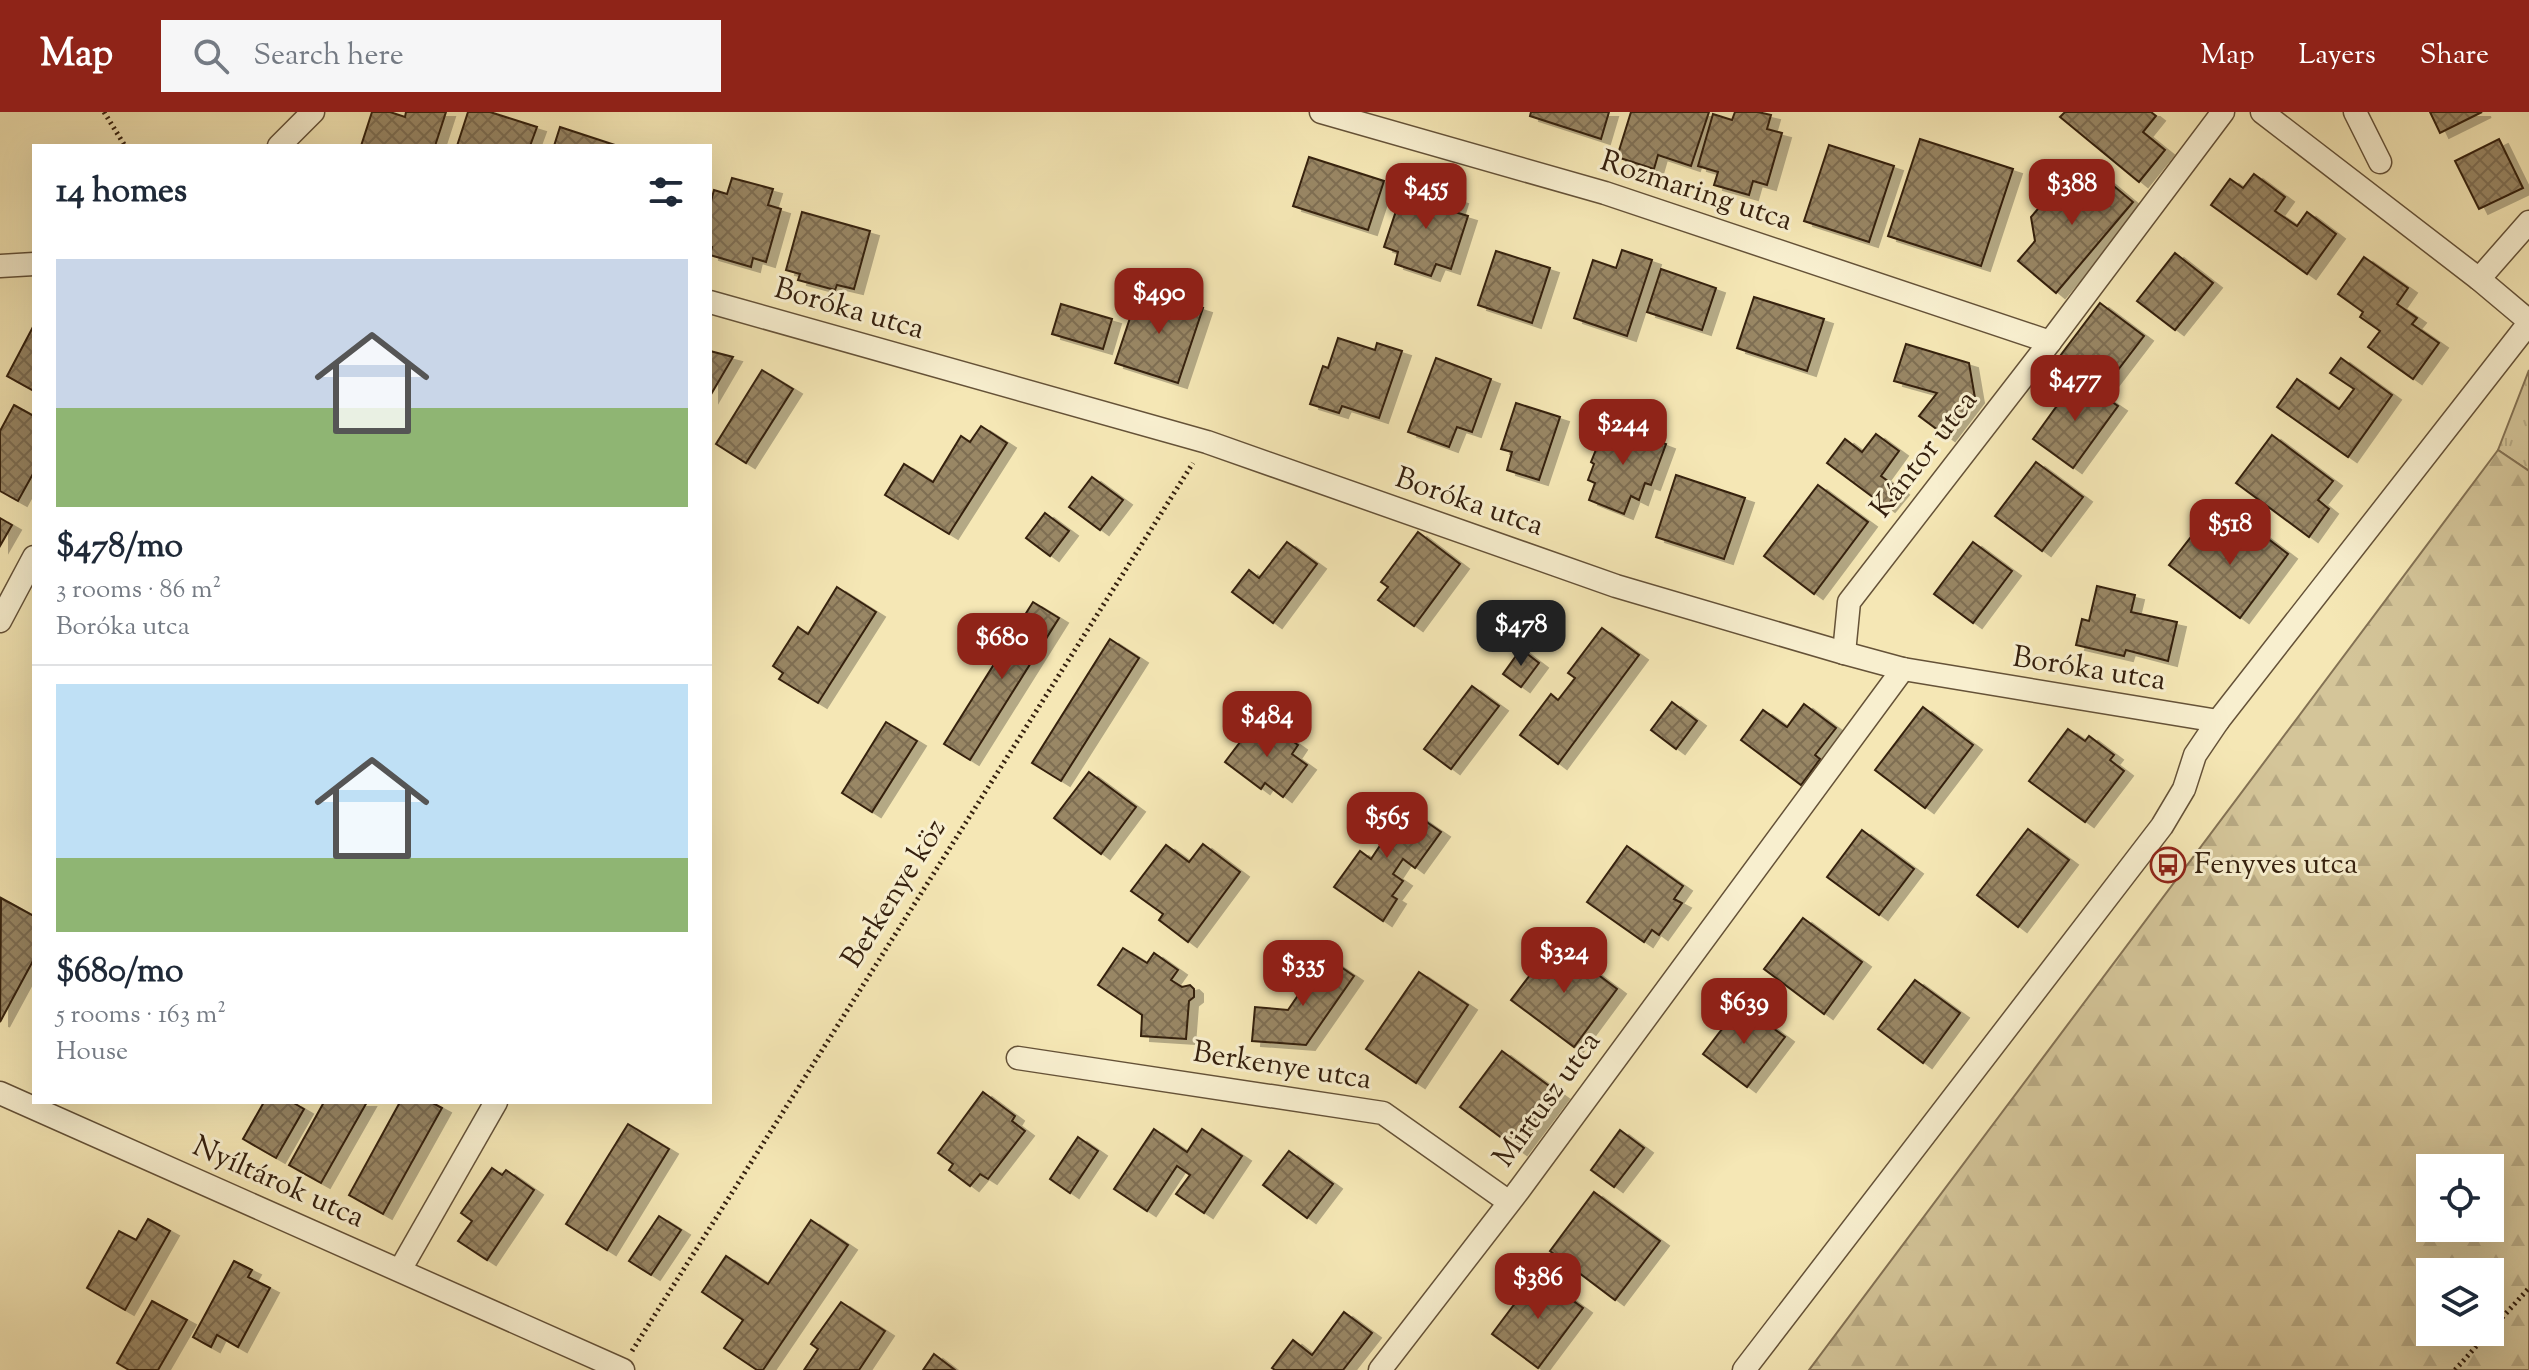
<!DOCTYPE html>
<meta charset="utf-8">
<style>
:root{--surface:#fff;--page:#f6f6f7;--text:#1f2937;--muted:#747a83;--line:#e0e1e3;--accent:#8f2418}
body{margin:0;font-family:"Sorts Mill Goudy",serif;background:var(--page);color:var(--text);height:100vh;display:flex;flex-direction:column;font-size:30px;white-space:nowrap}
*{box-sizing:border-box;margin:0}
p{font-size:26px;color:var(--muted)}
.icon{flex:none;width:44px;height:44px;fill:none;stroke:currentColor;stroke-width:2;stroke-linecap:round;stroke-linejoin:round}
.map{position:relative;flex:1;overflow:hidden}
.details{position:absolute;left:32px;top:32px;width:680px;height:960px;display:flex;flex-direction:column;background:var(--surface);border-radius:0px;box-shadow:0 8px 32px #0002}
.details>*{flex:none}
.buttons{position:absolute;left:2416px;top:1042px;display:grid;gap:16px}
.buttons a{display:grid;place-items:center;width:88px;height:88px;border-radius:0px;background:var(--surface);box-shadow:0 8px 32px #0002;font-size:40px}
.price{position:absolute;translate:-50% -68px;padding:0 18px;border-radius:16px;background:var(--accent);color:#fff;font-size:26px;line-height:52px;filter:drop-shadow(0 2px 4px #0008)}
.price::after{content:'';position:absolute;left:50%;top:48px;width:24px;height:18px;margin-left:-12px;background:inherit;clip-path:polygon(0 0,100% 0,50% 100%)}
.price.on{background:#222;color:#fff}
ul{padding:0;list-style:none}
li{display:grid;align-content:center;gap:16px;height:424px;padding:0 24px}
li+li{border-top:2px solid var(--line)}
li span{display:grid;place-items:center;height:248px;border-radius:0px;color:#555}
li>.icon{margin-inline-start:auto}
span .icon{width:144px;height:144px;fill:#fffc;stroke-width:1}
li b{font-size:34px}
h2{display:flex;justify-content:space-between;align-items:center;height:96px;padding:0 24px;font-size:34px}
header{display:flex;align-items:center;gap:48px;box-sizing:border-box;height:112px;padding:0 40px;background:var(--accent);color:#fff}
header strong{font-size:38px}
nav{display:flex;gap:44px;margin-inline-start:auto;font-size:28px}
.search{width:560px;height:72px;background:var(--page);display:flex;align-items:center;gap:20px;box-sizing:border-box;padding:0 28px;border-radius:0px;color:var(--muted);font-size:30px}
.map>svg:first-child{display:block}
.grass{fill:url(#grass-tufts);stroke:#847254;stroke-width:2}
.forest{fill:url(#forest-firs);stroke:#847254;stroke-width:2;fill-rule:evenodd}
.building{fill:url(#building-cross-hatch);stroke:#35200e;stroke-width:2;filter:url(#shadow)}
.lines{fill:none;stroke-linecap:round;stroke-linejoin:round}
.street-casing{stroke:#655238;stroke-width:25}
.path{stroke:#35200e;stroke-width:5;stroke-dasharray:2 4;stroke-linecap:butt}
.street{stroke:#f8efcf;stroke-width:22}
.labels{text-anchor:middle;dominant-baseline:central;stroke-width:6;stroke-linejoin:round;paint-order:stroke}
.street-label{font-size:30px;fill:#35200e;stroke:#f8efcf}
.poi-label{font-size:30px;fill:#35200e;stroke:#f8efcf;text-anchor:start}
</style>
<header>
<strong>Map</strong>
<div class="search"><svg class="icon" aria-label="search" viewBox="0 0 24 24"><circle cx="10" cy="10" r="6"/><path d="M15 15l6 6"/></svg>Search here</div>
<nav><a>Map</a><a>Layers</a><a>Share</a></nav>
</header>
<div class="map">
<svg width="2529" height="1258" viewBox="0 0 2529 1258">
<defs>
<pattern id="grass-tufts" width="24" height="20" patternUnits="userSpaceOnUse" patternTransform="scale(2)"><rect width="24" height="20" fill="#d4c599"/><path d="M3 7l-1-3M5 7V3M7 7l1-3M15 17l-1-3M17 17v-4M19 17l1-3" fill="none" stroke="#b7a983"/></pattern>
<pattern id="forest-firs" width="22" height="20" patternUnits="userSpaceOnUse" patternTransform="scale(2)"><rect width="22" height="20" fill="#d4c599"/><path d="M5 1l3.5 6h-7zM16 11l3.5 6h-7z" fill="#b7a983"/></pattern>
<pattern id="building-cross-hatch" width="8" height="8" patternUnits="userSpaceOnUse" patternTransform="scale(2)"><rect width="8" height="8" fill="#998765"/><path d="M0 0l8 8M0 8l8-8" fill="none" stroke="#7e6e52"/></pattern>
<filter id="shadow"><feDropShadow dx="9" dy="5" stdDeviation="0" flood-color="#0004"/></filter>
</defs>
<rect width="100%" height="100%" fill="#f5e7b5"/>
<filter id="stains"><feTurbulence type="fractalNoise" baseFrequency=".0025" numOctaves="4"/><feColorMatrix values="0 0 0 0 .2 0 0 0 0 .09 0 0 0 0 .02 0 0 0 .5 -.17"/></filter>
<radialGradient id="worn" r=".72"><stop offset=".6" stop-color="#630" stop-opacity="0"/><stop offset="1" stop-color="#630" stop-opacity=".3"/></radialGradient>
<polygon class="grass" points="2529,258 2529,359 2498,338"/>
<path class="forest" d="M 2498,338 L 2529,359 L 2529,1258 L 1809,1258 ZM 2430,1056 L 2490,1056 L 2490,1116 L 2430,1116 ZM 2430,1160 L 2490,1160 L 2490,1220 L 2430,1220 Z"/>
<g class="building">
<polygon points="372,0 390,0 405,5 406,0 446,0 435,34 361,34"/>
<polygon points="468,0 490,0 537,15 530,34 457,34"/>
<polygon points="1531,0 1609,0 1601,27 1530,4"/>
<polygon points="1631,0 1709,0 1691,54 1658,43 1654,57 1617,45"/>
<polygon points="1735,0 1758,0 1771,3 1767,17 1782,21 1767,73 1753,69 1749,83 1714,73 1718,60 1698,54 1713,2 1732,8"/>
<polygon points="2065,0 2151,0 2156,4 2143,20 2165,38 2139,70 2060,5"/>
<polygon points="2430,0 2482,0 2440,21"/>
<polygon points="560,15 618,34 554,34"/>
<polygon points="1920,27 2013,57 1981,154 1888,124"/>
<polygon points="2499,27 2523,76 2479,97 2455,49"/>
<polygon points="1829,33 1894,54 1869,130 1804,109"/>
<polygon points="1309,45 1384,69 1368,118 1293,94"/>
<polygon points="2091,55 2133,90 2056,181 2018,149 2035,129 2031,105 2060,71 2078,70"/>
<polygon points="2254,62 2285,85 2275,99 2297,114 2307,100 2336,122 2307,162 2211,93 2230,67 2243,76"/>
<polygon points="732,66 773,77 768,93 781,97 766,150 753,146 751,155 710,143 712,135 710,134 710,93 714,78 727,82"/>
<polygon points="1421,75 1459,87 1455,100 1468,104 1451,157 1436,152 1431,164 1395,152 1398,140 1384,135 1402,81 1418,86"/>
<polygon points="802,100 870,119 854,177 837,173 835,178 798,168 800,162 786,158"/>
<polygon points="1622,138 1652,148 1627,224 1574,206 1593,148 1616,156"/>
<polygon points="1496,139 1550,156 1532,211 1478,193"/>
<polygon points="2175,141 2213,171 2175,218 2137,189"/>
<polygon points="2364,145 2408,176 2397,192 2417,206 2412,212 2439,231 2413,267 2368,235 2380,219 2360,205 2363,200 2338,182"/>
<polygon points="1661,157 1716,176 1702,218 1647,200"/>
<polygon points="1140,176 1203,196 1178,271 1115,251"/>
<polygon points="1754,185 1824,207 1807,259 1737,236"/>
<polygon points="2100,191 2144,224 2101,280 2057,248"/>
<polygon points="1061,192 1112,207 1103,237 1052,222"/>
<polygon points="34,213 34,279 7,264"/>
<polygon points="1338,226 1375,238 1377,231 1402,239 1379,306 1342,294 1339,301 1310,292 1323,254 1328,256"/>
<polygon points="1906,232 1969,251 1975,286 1946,324 1919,304 1937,281 1894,269"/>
<polygon points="710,239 733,245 710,284"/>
<polygon points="1436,246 1491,267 1472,320 1457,315 1449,335 1408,320"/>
<polygon points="2341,246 2392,283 2348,345 2277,295 2297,267 2339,297 2354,277 2330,261"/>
<polygon points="762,258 793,277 746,351 716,332"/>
<polygon points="2077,266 2118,294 2073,356 2033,327"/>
<polygon points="1516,291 1560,305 1539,368 1507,358 1512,340 1501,337"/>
<polygon points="14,293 34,304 34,360 18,389 0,379 0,319"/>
<polygon points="1607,310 1666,332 1651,373 1645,371 1639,388 1631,384 1624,402 1589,388 1595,371 1588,368 1594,352 1591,350"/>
<polygon points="981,314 1007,331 949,422 885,383 904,352 933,370 961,324 970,330"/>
<polygon points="1876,322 1899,339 1881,364 1900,378 1886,395 1827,351 1845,327 1862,340"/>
<polygon points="2272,323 2333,369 2318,388 2329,397 2309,425 2236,371"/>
<polygon points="2036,350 2083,385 2042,439 1995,404"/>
<polygon points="1676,363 1745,386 1724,447 1656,425"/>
<polygon points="1092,365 1123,388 1100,418 1069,395"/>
<polygon points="1818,373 1868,410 1814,482 1764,444"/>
<polygon points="1045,401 1069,419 1050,444 1026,426"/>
<polygon points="0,406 12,413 0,434"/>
<polygon points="2250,413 2288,442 2240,506 2169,453 2198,416 2230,440"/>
<polygon points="1418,420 1460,452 1414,514 1378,488 1388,475 1381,470"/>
<polygon points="1287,430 1317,452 1273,511 1232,480 1249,458 1259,466"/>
<polygon points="1973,430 2012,459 1973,511 1934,482"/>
<polygon points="2097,474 2135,483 2131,500 2177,510 2168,549 2126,538 2124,544 2076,533 2082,507 2089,509"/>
<polygon points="837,475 876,500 818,591 779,567 783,561 773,554 798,515 808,522"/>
<polygon points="1033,490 1059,506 970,648 944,632"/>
<polygon points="1602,516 1639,543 1558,652 1520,623 1551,582 1558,588 1575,566 1568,561"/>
<polygon points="1110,527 1139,546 1061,669 1032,651"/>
<polygon points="1521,537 1539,551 1521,575 1503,562"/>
<polygon points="1472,574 1499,594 1451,657 1424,637"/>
<polygon points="1672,590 1697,609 1676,637 1651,618"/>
<polygon points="1804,592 1836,616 1815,643 1820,647 1801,673 1741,628 1763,598 1787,615"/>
<polygon points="1923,595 1973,633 1925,696 1875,658"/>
<polygon points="886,610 917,629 872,700 842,681"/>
<polygon points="1269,612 1298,633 1292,642 1307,653 1283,685 1265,671 1261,677 1225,650 1253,613 1262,620"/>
<polygon points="2068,617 2085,629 2089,624 2114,643 2110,648 2124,659 2085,710 2029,669"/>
<polygon points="1089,660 1136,695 1101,742 1054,706"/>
<polygon points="1395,688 1441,720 1415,756 1403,747 1393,762 1403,769 1392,784 1397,787 1383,809 1334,775 1360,739 1371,747 1381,732 1370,724"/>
<polygon points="2028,717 2069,748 2018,815 1977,783"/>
<polygon points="1862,718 1914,757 1879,803 1827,765"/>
<polygon points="1203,732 1240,760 1188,830 1159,808 1163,802 1131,779 1166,733 1189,750"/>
<polygon points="1627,734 1683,774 1674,787 1682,791 1659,823 1652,818 1644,830 1587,790"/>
<polygon points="1,786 34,804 34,847 0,910"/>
<polygon points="1803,806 1862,850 1824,902 1764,857"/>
<polygon points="1555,830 1617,877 1574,935 1511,888"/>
<polygon points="1123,836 1147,851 1154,841 1178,858 1171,868 1182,875 1190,873 1194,877 1194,885 1189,889 1186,927 1141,924 1142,903 1098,873"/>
<polygon points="1325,844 1354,864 1306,933 1252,929 1255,895 1288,898"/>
<polygon points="1419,860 1468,893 1416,971 1366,937"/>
<polygon points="1915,868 1960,901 1923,951 1878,917"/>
<polygon points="1741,892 1785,925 1747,975 1703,942"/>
<polygon points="1502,939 1560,982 1518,1038 1460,995"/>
<polygon points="983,980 1015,1004 1012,1009 1025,1019 988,1067 980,1062 970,1074 949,1058 953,1052 938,1041"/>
<polygon points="264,990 292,990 304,997 276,1046 243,1027"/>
<polygon points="324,990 367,990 321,1071 289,1053"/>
<polygon points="400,990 431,990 442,996 383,1102 349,1083"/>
<polygon points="628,1012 669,1037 607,1138 566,1112"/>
<polygon points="1154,1017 1187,1040 1202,1017 1242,1044 1204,1101 1176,1082 1190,1063 1177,1054 1147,1099 1114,1077"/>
<polygon points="1620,1018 1644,1036 1614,1075 1591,1058"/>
<polygon points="1078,1025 1098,1039 1070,1081 1050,1067"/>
<polygon points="1289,1039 1333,1072 1307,1106 1263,1073"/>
<polygon points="492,1056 502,1063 506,1058 534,1078 487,1148 458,1129 472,1109 461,1101"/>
<polygon points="1594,1080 1660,1129 1615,1188 1550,1139"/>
<polygon points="659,1104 681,1118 651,1163 629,1149"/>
<polygon points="148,1107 170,1119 125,1198 87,1176 119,1119 136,1128"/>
<polygon points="811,1108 848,1133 763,1258 757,1258 724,1236 743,1208 702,1180 726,1144 768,1172"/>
<polygon points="234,1149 252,1158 248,1165 270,1176 238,1235 217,1223 211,1235 193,1225"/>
<polygon points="1537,1162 1583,1196 1538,1256 1492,1222"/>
<polygon points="152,1189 187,1208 158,1258 129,1258 117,1251"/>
<polygon points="841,1190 885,1219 859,1258 804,1258 818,1237 811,1232"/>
<polygon points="1344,1200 1372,1221 1343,1258 1275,1258 1272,1256 1293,1228 1312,1243"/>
<polygon points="934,1242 955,1258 923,1258"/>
</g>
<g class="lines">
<g class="street-casing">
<g id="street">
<polyline points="1321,0 1605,81 2050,230"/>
<polyline points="2262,0 2479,167 2529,209"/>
<polyline points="2355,0 2380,50"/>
<polyline points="279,34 313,0"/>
<polyline points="0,154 34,152"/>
<polyline points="2479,167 2529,110"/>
<polyline points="710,190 1207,330 1616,474 1844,541 1903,557 2218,609"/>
<polyline points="0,509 34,445"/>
<polyline points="1844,541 1849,490 2050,230 2223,0"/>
<polyline points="1018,946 1383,1001 1509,1090"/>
<polyline points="0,981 623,1258"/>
<polyline points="400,1158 496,990"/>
<polyline points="1380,1258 1519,1078 1903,557"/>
<polyline points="1744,1258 2162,714 2184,677 2195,643 2218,609 2529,211"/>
</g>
</g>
<g class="path">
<polyline points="104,0 125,34"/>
<polyline points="2490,1219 2529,1176"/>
<polyline points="632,1239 1193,351"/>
<polyline points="2455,1258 2489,1220"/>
</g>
<use href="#street" class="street"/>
</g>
<defs>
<g id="bus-ring" transform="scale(1.8)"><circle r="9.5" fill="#f8efcf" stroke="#8f2418" stroke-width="1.5"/><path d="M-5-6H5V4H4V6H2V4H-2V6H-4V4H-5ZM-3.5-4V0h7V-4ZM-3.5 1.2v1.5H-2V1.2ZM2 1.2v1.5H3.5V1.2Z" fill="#8f2418"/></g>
</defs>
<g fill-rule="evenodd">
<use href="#bus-ring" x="2168" y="753"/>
</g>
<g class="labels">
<g class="street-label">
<text transform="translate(1696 80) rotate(18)">Rozmaring utca</text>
<text transform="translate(849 198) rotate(16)">Boróka utca</text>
<text transform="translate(1925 343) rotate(-52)">Kántor utca</text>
<text transform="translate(1469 391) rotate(19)">Boróka utca</text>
<text transform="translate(2089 558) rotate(9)">Boróka utca</text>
<text transform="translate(895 782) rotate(-58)">Berkenye köz</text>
<text transform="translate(1282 955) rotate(9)">Berkenye utca</text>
<text transform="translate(1548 988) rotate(-54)">Mirtusz utca</text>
<text transform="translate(278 1071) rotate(24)">Nyíltárok utca</text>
</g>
<g class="poi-label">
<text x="2194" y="753">Fenyves utca</text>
</g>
</g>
<rect width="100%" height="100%" filter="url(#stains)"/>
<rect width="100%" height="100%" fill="url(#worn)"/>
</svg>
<div class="buttons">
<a><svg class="icon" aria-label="locate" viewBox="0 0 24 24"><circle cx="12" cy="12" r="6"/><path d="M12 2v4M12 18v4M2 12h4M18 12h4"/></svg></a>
<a><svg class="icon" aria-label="layers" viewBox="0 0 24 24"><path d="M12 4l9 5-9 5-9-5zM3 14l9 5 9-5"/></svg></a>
</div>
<b class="price" style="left:2072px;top:115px">$388</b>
<b class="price" style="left:1426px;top:119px">$455</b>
<b class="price" style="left:1159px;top:224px">$490</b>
<b class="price" style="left:2075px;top:311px">$477</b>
<b class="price" style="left:1623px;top:355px">$244</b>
<b class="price" style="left:2230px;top:455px">$518</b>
<b class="price on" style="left:1521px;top:556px">$478</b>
<b class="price" style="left:1002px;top:569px">$680</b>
<b class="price" style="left:1267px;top:647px">$484</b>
<b class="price" style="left:1387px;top:748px">$565</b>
<b class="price" style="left:1564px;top:883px">$324</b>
<b class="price" style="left:1303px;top:896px">$335</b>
<b class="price" style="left:1744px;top:934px">$639</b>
<b class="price" style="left:1538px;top:1209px">$386</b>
<section class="details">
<h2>14 homes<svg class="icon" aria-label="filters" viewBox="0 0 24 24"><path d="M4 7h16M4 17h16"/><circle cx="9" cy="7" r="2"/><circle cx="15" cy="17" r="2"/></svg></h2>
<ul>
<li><span style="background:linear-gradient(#c9d6e8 60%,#8fb573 0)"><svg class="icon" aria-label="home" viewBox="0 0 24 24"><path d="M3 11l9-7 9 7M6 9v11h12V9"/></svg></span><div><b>$478/mo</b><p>3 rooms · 86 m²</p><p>Boróka utca</p></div></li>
<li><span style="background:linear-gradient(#bfe0f5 70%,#8fb573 0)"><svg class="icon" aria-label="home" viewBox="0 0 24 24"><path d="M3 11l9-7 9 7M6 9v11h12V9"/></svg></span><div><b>$680/mo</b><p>5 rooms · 163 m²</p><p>House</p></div></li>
</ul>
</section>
</div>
